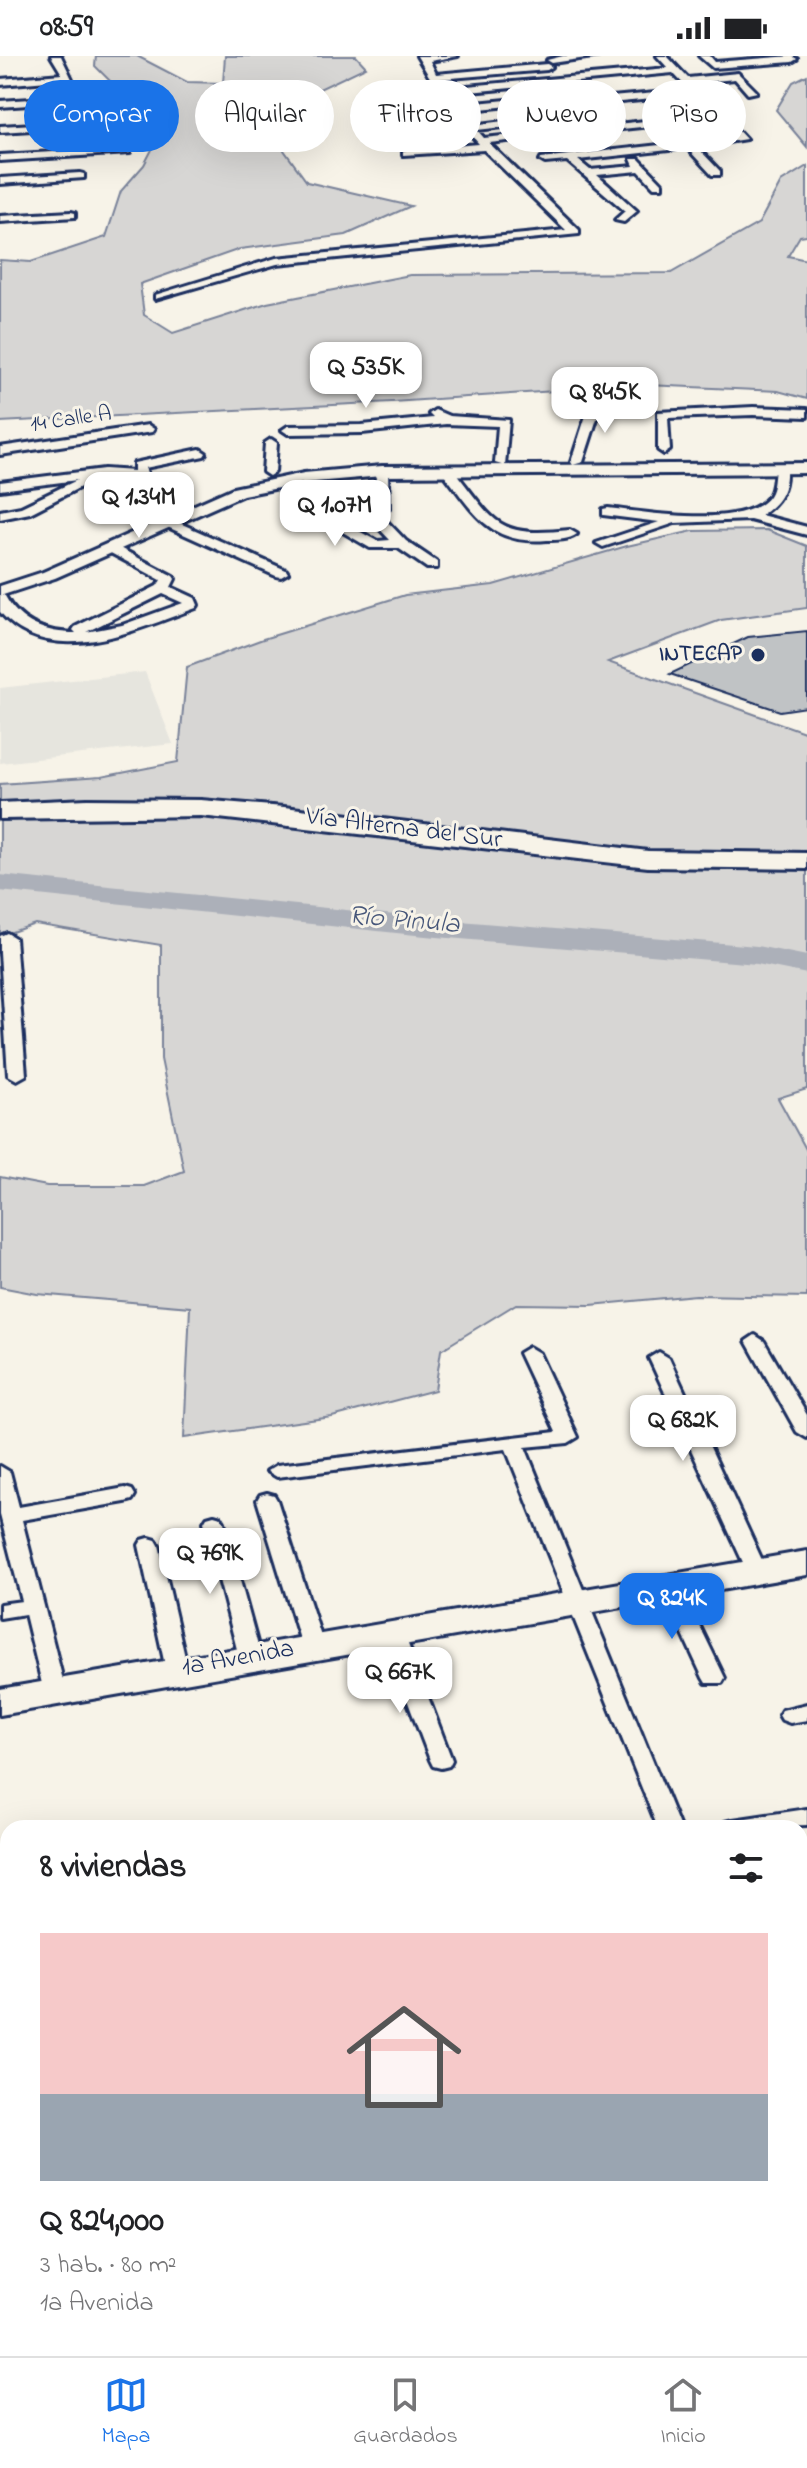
<!DOCTYPE html>
<html lang="es">
<meta charset="utf-8">
<style>
:root{--surface:#fff;--page:#f2f2f2;--text:#202124;--muted:#757577;--line:#e0e0e0;--accent:#1a73e8}
body{margin:0;font-family:"Indie Flower",sans-serif;background:var(--page);color:var(--text);height:100vh;display:flex;flex-direction:column;font-size:30px;white-space:nowrap}
*{box-sizing:border-box;margin:0}
p{font-size:26px;color:var(--muted)}
.icon{flex:none;width:44px;height:44px;fill:none;stroke:currentColor;stroke-width:2;stroke-linecap:round;stroke-linejoin:round}
.map{position:relative;flex:1;overflow:hidden}
.drawer{position:absolute;left:0px;top:1764px;width:808px;height:536px;display:flex;flex-direction:column;background:var(--surface);border-radius:24px 24px 0 0;box-shadow:0 8px 32px #0002}
.drawer>*{flex:none}
.hud{position:absolute;left:24px;top:24px;width:760px;height:72px;display:flex;gap:16px}
.price{position:absolute;translate:-50% -68px;padding:0 18px;border-radius:16px;background:#fff;color:#222;font-size:26px;line-height:52px;filter:drop-shadow(0 2px 4px #0008)}
.price::after{content:'';position:absolute;left:50%;top:48px;width:24px;height:18px;margin-left:-12px;background:inherit;clip-path:polygon(0 0,100% 0,50% 100%)}
.price.active{background:var(--accent);color:#fff}
ul{padding:0;list-style:none}
li{display:grid;align-content:center;gap:16px;height:424px;padding:0 40px}
li+li{border-top:2px solid var(--line)}
li span{display:grid;place-items:center;height:248px;border-radius:0px;color:#555}
li>.icon{margin-inline-start:auto}
span .icon{width:144px;height:144px;fill:#fffc;stroke-width:1}
li b{font-size:34px}
h2{display:flex;justify-content:space-between;align-items:center;height:96px;padding:0 40px;font-size:34px}
.chip{padding:0 28px;border-radius:36px;background:var(--surface);box-shadow:0 8px 32px #0002;font-size:28px;line-height:72px}
.chip.active{background:var(--accent);color:#fff}
.status{display:flex;justify-content:space-between;align-items:center;height:56px;padding:0 40px;background:var(--surface);direction:ltr}
.status svg{height:22px;fill:currentColor}
.menu{display:flex;justify-content:space-around;align-items:center;height:112px;border-top:2px solid var(--line);background:var(--surface);font-size:22px;color:var(--muted)}
.menu a{display:grid;justify-items:center;gap:4px}
.menu .active{color:var(--accent)}
.map>svg:first-child{display:block}
.built{fill:#e6e5de}
.green{fill:#d7d6d4;stroke:#798299;stroke-width:2}
.lines{fill:none;stroke-linecap:round;stroke-linejoin:round}
.river{fill:#acb0b9;fill-rule:evenodd}
.building{fill:#c0c3c5;stroke:#1b2f5e;stroke-width:2}
.minor-casing{stroke:#1b2f5e;stroke-width:6}
.tertiary-casing{stroke:#1b2f5e;stroke-width:6}
.primary-casing{stroke:#1b2f5e;stroke-width:6}
.trunk-casing{stroke:#1b2f5e;stroke-width:6}
.minor{fill:#f7f3e8;fill-rule:evenodd}
.tertiary{fill:#f7f3e8;fill-rule:evenodd}
.primary{fill:#f7f3e8;fill-rule:evenodd}
.trunk{fill:#f7f3e8;fill-rule:evenodd}
.poi-dot{fill:#1b2f5e;stroke:#f7f3e8;stroke-width:3}
.labels{text-anchor:middle;dominant-baseline:central;stroke-width:6;stroke-linejoin:round;paint-order:stroke}
.far-street-label{font-size:22px;fill:#1b2f5e;stroke:#f7f3e8}
.far-poi-label{font-size:22px;font-weight:bold;fill:#1b2f5e;stroke:#f7f3e8;text-anchor:end}
.street-label{font-size:26px;fill:#1b2f5e;stroke:#f7f3e8}
.water-label{font-size:28px;font-style:italic;fill:#465679;stroke:#f7f3e8}
</style>
<div class="status"><b>08:59</b><svg viewBox="0 0 49 12"><path d="M0 12V9h3v3zM5 12V6h3v6zM10 12V3h3v9zM15 12V0h3v12zM26 1h20v11H26zM47 4h2v5h-2z"/></svg></div>
<div class="map">
<svg width="807" height="2300" viewBox="0 0 807 2300">
<rect width="100%" height="100%" fill="#f7f3e8"/>
<filter id="ink" filterUnits="userSpaceOnUse"><feTurbulence type="fractalNoise" baseFrequency=".0125" numOctaves="2"/><feDisplacementMap in="SourceGraphic" scale="16" xChannelSelector="R" yChannelSelector="G"/><feConvolveMatrix kernelMatrix="1 2 1 2 8 2 1 2 1" color-interpolation-filters="sRGB"/></filter>
<g filter="url(#ink)">
<g class="built">
<polygon points="145,616 173,688 0,707 0,632"/>
<polygon points="800,2147 807,2154 807,2300 331,2300 302,2292 800,2292"/>
</g>
<g class="green">
<polygon points="96,0 137,0 187,26 223,27 225,0 356,0 366,11 294,45 271,76 307,126 411,150 346,179 240,193 140,228 144,259 173,277 267,247 410,219 671,217 759,167 781,126 807,110 807,179 800,180 788,200 807,204 807,343 778,335 647,329 392,346 0,366 0,204 31,206 106,181 121,135 144,109 158,82 163,51 112,27 95,10"/>
<polygon points="807,19 807,91 776,54 793,26"/>
<polygon points="767,474 807,490 807,552 721,564 608,606 807,677 807,1033 778,1042 807,1095 807,1241 696,1239 591,1249 516,1248 441,1294 435,1334 332,1361 184,1382 190,1251 37,1238 0,1231 0,1121 47,1130 144,1130 184,1115 161,1003 161,889 35,868 0,880 0,728 101,721 178,706 187,611 263,583 405,539 493,529 627,490 693,475"/>
<polygon points="8,1828 8,2155 0,2152 0,1830"/>
<polygon points="37,2292 274,2292 302,2300 27,2300"/>
</g>
<g class="lines">
<polygon class="river" points="0,819 425,862 757,890 807,900 807,918 757,908 425,880 0,835"/>
</g>
<polygon class="building" points="807,575 807,651 780,655 670,618 748,581"/>
<g class="lines">
<g class="minor-casing">
<g id="minor">
<polygon points="51,0 61,0 72,23 0,29 0,23 62,18"/>
<path d="M 417,0 L 458,0 L 430,5 L 436,18 L 547,8 L 552,11 L 547,14 L 439,23 L 445,32 L 668,12 L 657,0 L 667,0 L 688,22 L 738,17 L 757,36 L 748,38 L 735,23 L 694,27 L 746,83 L 697,91 L 720,115 L 720,119 L 712,119 L 687,92 L 578,104 L 590,114 L 634,110 L 631,103 L 639,103 L 662,127 L 662,131 L 654,131 L 639,115 L 597,119 L 637,155 L 624,166 L 615,164 L 625,155 L 567,105 L 545,107 L 540,104 L 541,102 L 733,81 L 717,63 L 489,87 L 579,174 L 579,178 L 277,208 L 155,243 L 155,239 L 276,202 L 566,174 L 484,94 L 403,99 L 403,95 L 407,94 L 479,88 L 448,52 ZM 673,17 L 689,34 L 589,43 L 584,46 L 589,49 L 694,39 L 711,58 L 484,82 L 477,74 L 547,66 L 552,63 L 547,60 L 472,69 L 461,55 L 566,44 L 571,41 L 566,38 L 456,49 L 448,38 Z"/>
<polygon points="563,0 600,0 552,7 547,4"/>
<polygon points="699,0 710,0 715,6 792,0 797,3 792,6 713,12"/>
<polygon points="111,38 116,41 115,43 0,51 0,45"/>
<polygon points="122,63 126,64 126,68 0,76 0,70"/>
<polygon points="126,92 130,93 130,97 0,105 0,99"/>
<polygon points="80,117 84,118 84,122 0,128 0,122"/>
<polygon points="71,156 75,157 75,161 0,166 0,160"/>
<polygon points="595,346 601,350 583,406 573,409 571,406 589,350"/>
<polygon points="753,351 807,353 807,361 753,359 668,362 670,394 664,398 658,394 658,356"/>
<polygon points="435,354 449,360 509,364 505,410 495,407 498,370 446,368 362,377 288,378 282,374 288,370 362,369 433,362 429,358"/>
<polygon points="148,369 154,373 152,376 0,399 0,391"/>
<polygon points="271,383 277,387 275,416 269,420 263,416 265,387"/>
<polygon points="200,393 206,397 204,400 145,412 165,455 163,458 153,458 137,423 100,421 30,457 0,463 0,455 21,451 77,424 0,434 0,426 104,413 134,415 134,407"/>
<path d="M 776,410 L 786,413 C 787,434 779,447 761,459 L 807,471 L 807,479 L 750,464 L 675,467 L 603,491 L 596,487 L 659,466 L 603,459 L 603,453 L 608,452 C 644,456 746,474 769,440 C 775,431 773,420 776,410 Z"/>
<path d="M 382,411 L 388,415 L 389,452 L 382,460 L 406,485 L 437,506 L 437,512 L 427,512 L 398,492 L 370,492 L 329,468 L 375,454 L 376,415 ZM 370,463 L 390,484 L 377,485 L 348,469 Z"/>
<path d="M 444,412 L 452,412 C 496,467 495,482 570,474 L 577,478 C 569,484 557,484 547,484 C 490,489 475,458 444,418 Z"/>
<polygon points="166,461 286,514 288,517 281,521 276,520 161,468 161,462"/>
<path d="M 110,487 L 173,520 L 175,523 L 171,531 L 195,542 L 198,549 L 196,552 C 138,573 50,615 0,556 L 0,539 L 5,540 C 20,568 46,577 76,577 L 73,574 L 75,571 L 157,530 L 161,524 L 105,494 L 103,491 ZM 163,538 L 183,547 L 122,569 L 86,576 Z"/>
<polygon points="7,877 15,882 26,1019 17,1024 8,1019 0,897 0,880"/>
<polygon points="755,1279 764,1285 807,1359 807,1382 797,1376 746,1285"/>
<polygon points="529,1291 539,1297 578,1381 568,1387 525,1391 680,1772 658,1772 506,1393 277,1421 267,1415 277,1409 556,1376 519,1297"/>
<polygon points="659,1296 669,1302 767,1515 764,1520 750,1520 747,1515 649,1302"/>
<polygon points="0,1410 10,1416 19,1451 125,1432 132,1434 135,1439 132,1444 125,1446 22,1464 66,1636 63,1641 47,1641 44,1636 25,1558 0,1562 0,1548 22,1545 0,1459"/>
<polygon points="267,1437 274,1439 277,1444 324,1590 320,1595 306,1595 302,1590 257,1444 260,1439"/>
<polygon points="214,1459 221,1461 224,1466 261,1601 258,1606 242,1606 239,1601 204,1466 207,1461"/>
<polygon points="149,1482 156,1484 159,1489 188,1614 185,1619 169,1619 166,1614 139,1489 142,1484"/>
<polygon points="670,1522 677,1524 680,1529 725,1622 722,1627 706,1627 703,1622 660,1529 663,1524"/>
<polygon points="392,1568 399,1570 403,1575 452,1704 449,1710 441,1712 433,1710 430,1704 381,1575 385,1570"/>
<polygon points="807,1648 807,1664 790,1667 782,1664 779,1659 782,1654"/>
<polygon points="807,1753 807,1769 722,1772 725,1766 733,1764"/>
<polygon points="807,1928 807,1946 800,1947 800,1929"/>
<polygon points="800,2091 807,2093 807,2128 800,2126"/>
</g>
</g>
<g class="tertiary-casing">
<polygon id="tertiary" points="807,407 807,417 382,420 304,427 243,439 55,522 0,540 0,530 43,516 233,432 304,417 382,410"/>
</g>
<g class="primary-casing">
<polygon id="primary" points="807,1495 807,1519 0,1659 0,1633"/>
</g>
<g class="trunk-casing">
<polygon id="trunk" points="87,743 201,744 284,751 648,795 807,797 807,813 648,811 201,760 0,763 0,747"/>
</g>
<use href="#minor" class="minor"/>
<use href="#tertiary" class="tertiary"/>
<use href="#primary" class="primary"/>
<use href="#trunk" class="trunk"/>
</g>
</g>
<circle class="poi-dot" cx="758" cy="599" r="8"/>
<g class="labels">
<g class="far-street-label">
<text transform="translate(71 364) rotate(-8)">14 Calle A</text>
</g>
<g class="far-poi-label">
<text x="742" y="599">INTECAP</text>
</g>
<g class="street-label">
<text transform="translate(404 773) rotate(7)">Vía Alterna del Sur</text>
<text transform="translate(238 1603) rotate(-10)">1a Avenida</text>
</g>
<g class="water-label">
<text transform="translate(404 865) rotate(5)">Río Pinula</text>
</g>
</g>
</svg>
<b class="price" style="left:366px;top:354px">Q 535K</b>
<b class="price" style="left:605px;top:379px">Q 845K</b>
<b class="price" style="left:139px;top:484px">Q 1.34M</b>
<b class="price" style="left:335px;top:492px">Q 1.07M</b>
<b class="price" style="left:683px;top:1407px">Q 682K</b>
<b class="price" style="left:210px;top:1540px">Q 769K</b>
<b class="price active" style="left:672px;top:1585px">Q 824K</b>
<b class="price" style="left:400px;top:1659px">Q 667K</b>
<div class="hud">
<a class="chip active">Comprar</a>
<a class="chip">Alquilar</a>
<a class="chip">Filtros</a>
<a class="chip">Nuevo</a>
<a class="chip">Piso</a>
</div>
<section class="drawer">
<h2>8 viviendas<svg class="icon" aria-label="filters" viewBox="0 0 24 24"><path d="M4 7h16M4 17h16"/><circle cx="9" cy="7" r="2"/><circle cx="15" cy="17" r="2"/></svg></h2>
<ul>
<li><span style="background:linear-gradient(#f6c9c9 65%,#9aa5b1 0)"><svg class="icon" aria-label="home" viewBox="0 0 24 24"><path d="M3 11l9-7 9 7M6 9v11h12V9"/></svg></span><div><b>Q 824,000</b><p>3 hab. · 80 m²</p><p>1a Avenida</p></div></li>
</ul>
</section>
</div>
<nav class="menu">
<a class="active"><svg class="icon" aria-label="map" viewBox="0 0 24 24"><path d="M3 6l6-2 6 2 6-2v14l-6 2-6-2-6 2zM9 4v14M15 6v14"/></svg>Mapa</a>
<a><svg class="icon" aria-label="saved" viewBox="0 0 24 24"><path d="M7 4h10v16l-5-4-5 4z"/></svg>Guardados</a>
<a><svg class="icon" aria-label="home" viewBox="0 0 24 24"><path d="M3 11l9-7 9 7M6 9v11h12V9"/></svg>Inicio</a>
</nav>
